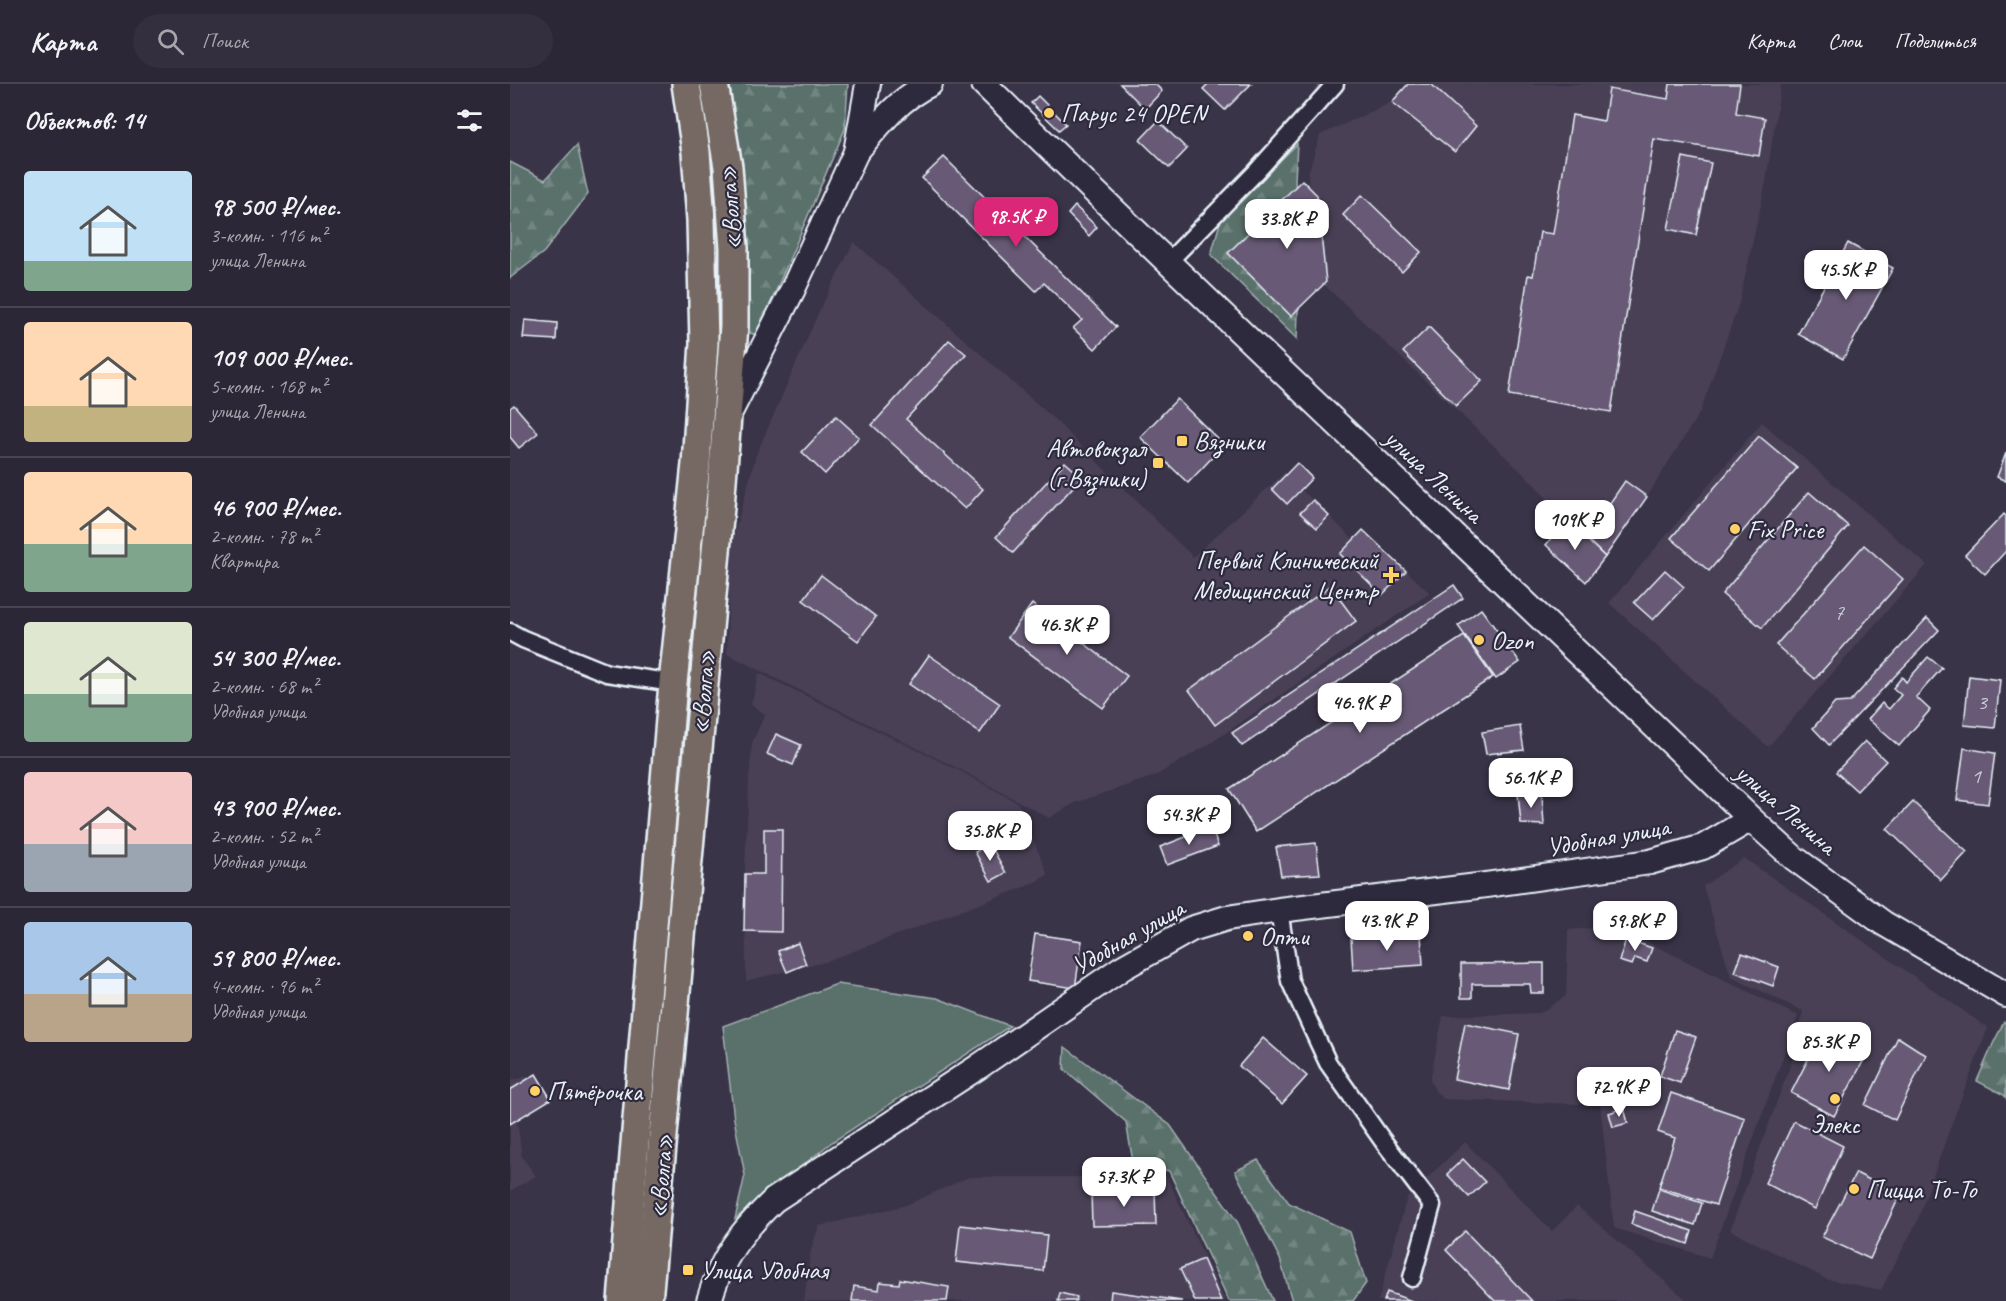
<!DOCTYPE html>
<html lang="ru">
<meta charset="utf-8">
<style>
:root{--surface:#2c2736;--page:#342f3e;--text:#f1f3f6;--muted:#a6a5ad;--line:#484451;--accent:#db2777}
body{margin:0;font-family:Caveat,sans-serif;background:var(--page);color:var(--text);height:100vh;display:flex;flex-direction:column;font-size:22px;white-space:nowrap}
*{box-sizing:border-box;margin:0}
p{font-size:20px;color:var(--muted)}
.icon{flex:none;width:33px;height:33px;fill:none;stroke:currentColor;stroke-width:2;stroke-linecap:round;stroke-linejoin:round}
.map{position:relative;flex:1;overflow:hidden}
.panel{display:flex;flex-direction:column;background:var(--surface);width:510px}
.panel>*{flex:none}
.price{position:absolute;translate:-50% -51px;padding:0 14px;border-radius:12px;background:#fff;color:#222;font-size:20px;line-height:39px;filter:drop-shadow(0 2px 3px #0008)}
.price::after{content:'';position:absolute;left:50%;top:36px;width:18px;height:14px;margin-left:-9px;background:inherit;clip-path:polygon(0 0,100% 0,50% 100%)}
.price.on{background:var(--accent);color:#fff}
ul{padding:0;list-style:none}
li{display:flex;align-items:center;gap:18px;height:150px;padding:0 24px}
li+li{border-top:2px solid var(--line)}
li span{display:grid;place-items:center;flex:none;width:168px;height:120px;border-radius:6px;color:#555}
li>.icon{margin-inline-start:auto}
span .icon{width:72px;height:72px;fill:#fffc;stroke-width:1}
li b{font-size:26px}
h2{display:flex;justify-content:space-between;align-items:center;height:72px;padding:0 24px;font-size:26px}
header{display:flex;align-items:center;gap:36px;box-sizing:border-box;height:84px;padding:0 30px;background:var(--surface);border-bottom:2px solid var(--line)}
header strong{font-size:28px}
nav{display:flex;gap:33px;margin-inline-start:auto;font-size:21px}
.search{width:420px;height:54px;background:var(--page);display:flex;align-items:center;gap:15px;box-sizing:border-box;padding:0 21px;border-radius:33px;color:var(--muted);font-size:22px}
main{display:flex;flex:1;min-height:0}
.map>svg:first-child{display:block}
.built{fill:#483f56}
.grass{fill:#5a706a;stroke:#a1b0b1;stroke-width:1.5}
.forest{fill:url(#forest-firs);stroke:#a1b0b1;stroke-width:1.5}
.building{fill:#685a76;stroke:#e8f1f8;stroke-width:1.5}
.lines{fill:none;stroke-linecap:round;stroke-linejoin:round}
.minor-casing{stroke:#e8f1f8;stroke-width:21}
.secondary-casing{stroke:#e8f1f8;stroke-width:28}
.trunk-casing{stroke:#e8f1f8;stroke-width:32}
.minor{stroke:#2f2a3d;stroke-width:16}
.secondary{stroke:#2f2a3d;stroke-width:24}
.trunk{stroke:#766964;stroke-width:27}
.poi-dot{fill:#ffd166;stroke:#2f2a3d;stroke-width:2}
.labels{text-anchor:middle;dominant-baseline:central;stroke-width:4.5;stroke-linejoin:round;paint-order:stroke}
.number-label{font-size:22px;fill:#c8cbd8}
.poi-label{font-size:26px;fill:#e8f1f8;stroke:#2f2a3d;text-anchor:start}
.street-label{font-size:26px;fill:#e8f1f8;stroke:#2f2a3d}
</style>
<header>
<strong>Карта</strong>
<div class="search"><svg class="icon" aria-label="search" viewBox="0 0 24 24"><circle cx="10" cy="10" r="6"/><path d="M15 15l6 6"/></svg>Поиск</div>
<nav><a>Карта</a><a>Слои</a><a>Поделиться</a></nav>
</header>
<main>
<section class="panel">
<h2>Объектов: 14<svg class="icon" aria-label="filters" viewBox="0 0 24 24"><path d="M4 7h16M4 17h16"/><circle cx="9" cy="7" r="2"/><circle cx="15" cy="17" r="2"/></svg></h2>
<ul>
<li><span style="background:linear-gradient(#bfe0f5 75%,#7fa58c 0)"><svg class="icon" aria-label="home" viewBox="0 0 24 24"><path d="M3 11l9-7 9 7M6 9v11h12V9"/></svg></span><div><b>98 500 ₽/мес.</b><p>3-комн. · 116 m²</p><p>улица Ленина</p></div></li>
<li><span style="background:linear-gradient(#ffd9b3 70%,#c2b280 0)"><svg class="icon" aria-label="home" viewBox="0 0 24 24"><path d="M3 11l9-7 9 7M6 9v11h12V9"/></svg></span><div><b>109 000 ₽/мес.</b><p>5-комн. · 168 m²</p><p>улица Ленина</p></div></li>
<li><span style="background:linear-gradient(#ffd9b3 60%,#7fa58c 0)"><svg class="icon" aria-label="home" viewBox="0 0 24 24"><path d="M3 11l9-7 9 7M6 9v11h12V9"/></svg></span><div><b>46 900 ₽/мес.</b><p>2-комн. · 78 m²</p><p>Квартира</p></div></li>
<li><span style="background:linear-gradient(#dfe7d0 60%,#7fa58c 0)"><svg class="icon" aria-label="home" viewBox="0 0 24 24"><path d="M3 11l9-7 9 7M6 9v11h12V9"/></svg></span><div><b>54 300 ₽/мес.</b><p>2-комн. · 68 m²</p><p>Удобная улица</p></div></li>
<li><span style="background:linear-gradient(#f6c9c9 60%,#9aa5b1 0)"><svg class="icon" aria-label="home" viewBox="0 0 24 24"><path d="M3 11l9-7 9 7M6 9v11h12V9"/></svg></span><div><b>43 900 ₽/мес.</b><p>2-комн. · 52 m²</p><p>Удобная улица</p></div></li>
<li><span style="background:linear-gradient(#a9c7e8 60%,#b9a48a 0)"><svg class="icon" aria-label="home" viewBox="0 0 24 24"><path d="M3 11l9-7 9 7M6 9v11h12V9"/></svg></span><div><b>59 800 ₽/мес.</b><p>4-комн. · 96 m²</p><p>Удобная улица</p></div></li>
</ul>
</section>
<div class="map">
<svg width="1496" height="1217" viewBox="0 0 1496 1217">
<defs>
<pattern id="forest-firs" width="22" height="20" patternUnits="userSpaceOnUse" patternTransform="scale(1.5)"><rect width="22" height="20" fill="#5a706a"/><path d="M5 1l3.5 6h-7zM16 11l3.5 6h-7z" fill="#728580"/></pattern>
</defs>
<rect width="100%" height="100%" fill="#3a3448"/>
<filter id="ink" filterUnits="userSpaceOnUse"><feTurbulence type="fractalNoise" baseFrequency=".0167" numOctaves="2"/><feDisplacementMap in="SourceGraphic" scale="12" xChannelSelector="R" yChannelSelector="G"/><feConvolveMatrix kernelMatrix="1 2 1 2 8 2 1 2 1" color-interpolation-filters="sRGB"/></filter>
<g filter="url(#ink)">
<g class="built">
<polygon points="898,0 1271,0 1256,98 1229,220 1190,328 1137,413 1076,498 1036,461 1055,434 1022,398 807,194 798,90 810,51 882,18"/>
<polygon points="344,158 542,333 683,473 774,389 843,455 853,446 920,509 698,661 645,692 565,719 539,734 453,687 217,570 220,466 246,371 310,225"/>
<polygon points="1252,338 1417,481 1258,663 1099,519"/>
<polygon points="249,589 452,688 508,719 538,791 515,803 315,878 236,897 235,782 239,695 242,659 255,630 241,621"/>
<polygon points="1234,774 1478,944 1439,1047 1407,1138 1371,1206 1316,1195 1220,1146 1285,968 1293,927 1221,893 1193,802"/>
<polygon points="1105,842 1288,932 1200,1174 1104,1144 1090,1021 934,1015 925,1007 920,996 933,932 1030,929 1056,912 1058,846"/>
<polygon points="26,990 41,1015 7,1036 12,1073 26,1092 0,1107 0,997"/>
<polygon points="955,1058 1042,1147 1067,1122 1178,1217 868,1217 897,1113"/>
<polygon points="459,1093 657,1093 715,1217 294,1217 301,1165 309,1142 396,1121"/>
</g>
<polygon class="grass" points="327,900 427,914 500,942 322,1058 225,1135 235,1091 224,1035 213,942"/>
<g class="forest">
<polygon points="216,0 338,0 335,45 247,251 232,247 236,120"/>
<polygon points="787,60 785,96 790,173 787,255 701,171 711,135"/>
<polygon points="67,61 78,110 34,168 0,194 0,78 35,96"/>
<polygon points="1494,938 1496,939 1496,1014 1494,1011 1467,997 1483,960"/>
<polygon points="555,963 660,1041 728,1139 763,1217 719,1217 659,1087 623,1078 616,1038 554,985"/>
<polygon points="748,1076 779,1119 840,1148 856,1199 843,1217 782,1217 770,1175 725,1087"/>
</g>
<g class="building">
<polygon points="610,0 645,0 652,7 635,25"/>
<polygon points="698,0 741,0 715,26 693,5"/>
<polygon points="898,0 921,0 966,42 945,68 882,18"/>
<polygon points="1160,0 1230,0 1226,29 1255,34 1249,72 1144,55 1101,328 999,311 1018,191 1023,192 1030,148 1043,150 1062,31 1094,37 1099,5 1158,15"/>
<polygon points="528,12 556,40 549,46 521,19"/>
<polygon points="648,37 677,65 659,84 630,56"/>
<polygon points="434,73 606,243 585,265 563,244 572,236 534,199 526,207 412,94"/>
<polygon points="1173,73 1201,79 1186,151 1158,145"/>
<polygon points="792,96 807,111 816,198 781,232 718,169"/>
<polygon points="852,111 911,168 892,188 833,131"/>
<polygon points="565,122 587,143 579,152 558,130"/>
<polygon points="1338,159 1383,184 1333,275 1288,250"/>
<polygon points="15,236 47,239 46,256 13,254"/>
<polygon points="919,243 972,297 946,322 893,268"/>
<polygon points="439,256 456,270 396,335 473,405 455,425 362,341"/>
<polygon points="667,315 714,361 678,399 630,353"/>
<polygon points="4,321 28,349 9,364 0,353 0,324"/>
<polygon points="326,332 349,353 315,390 292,368"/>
<polygon points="1249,352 1287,384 1199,487 1161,454"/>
<polygon points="1496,369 1496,397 1487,393"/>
<polygon points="555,378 572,393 503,469 486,453"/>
<polygon points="787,379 802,394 777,420 762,405"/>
<polygon points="1115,397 1137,413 1095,473 1076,454"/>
<polygon points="1299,408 1338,442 1252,544 1212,510"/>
<polygon points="803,416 819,432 807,444 790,429"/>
<polygon points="1494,430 1496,432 1496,467 1475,490 1455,471"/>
<polygon points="1055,435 1095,473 1076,498 1036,461"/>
<polygon points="853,446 896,487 872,511 830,470"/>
<polygon points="1354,461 1393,495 1305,595 1266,561"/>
<polygon points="1155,486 1174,503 1143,536 1124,519"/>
<polygon points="311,491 366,533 348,557 293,516"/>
<polygon points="944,501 953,514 732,662 722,649"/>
<polygon points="820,502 846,537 705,641 679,606"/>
<polygon points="522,520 617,592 593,624 498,553"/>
<polygon points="971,525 1010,578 986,595 948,542"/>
<polygon points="1417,534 1429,546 1319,661 1303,644 1325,619 1340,618"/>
<polygon points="954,552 983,593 746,748 719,705"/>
<polygon points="419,571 490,620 470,649 399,600"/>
<polygon points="1418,573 1432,584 1406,613 1420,626 1389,662 1358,635 1372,619 1379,625 1391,611 1383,604 1392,593 1396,598"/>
<polygon points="1459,592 1490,596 1485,644 1454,641"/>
<polygon points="1010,642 1014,666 976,670 972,648"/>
<polygon points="266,650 291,661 283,681 257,670"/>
<polygon points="1355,657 1376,677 1347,707 1326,688"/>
<polygon points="1454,664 1485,669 1478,720 1447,716"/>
<polygon points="1008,710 1032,711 1034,741 1011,740"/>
<polygon points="1403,718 1457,768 1431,796 1377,745"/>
<polygon points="701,743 708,762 657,781 650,763"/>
<polygon points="254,745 272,745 271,848 234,847 235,790 254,790"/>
<polygon points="806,759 810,790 771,792 766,763"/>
<polygon points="480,760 496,789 481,797 465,768"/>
<polygon points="525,850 572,857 565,904 518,897"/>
<polygon points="911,850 913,881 843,886 841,854"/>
<polygon points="1116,855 1142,864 1137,878 1125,874 1122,881 1109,877"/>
<polygon points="288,859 296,880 277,888 268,867"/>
<polygon points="1232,869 1269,883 1263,902 1225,888"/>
<polygon points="1034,879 1034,909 1021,909 1020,900 962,900 962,914 951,914 951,880"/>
<polygon points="955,939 1009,950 999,1006 944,995"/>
<polygon points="1165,946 1186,953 1170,999 1150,992"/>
<polygon points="1313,946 1357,970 1324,1032 1281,1009"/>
<polygon points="1388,953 1416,971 1385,1036 1355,1021"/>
<polygon points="753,954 797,992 772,1020 729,982"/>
<polygon points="26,990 41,1015 0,1040 0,1006"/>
<polygon points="1161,1009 1235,1034 1206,1121 1149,1103 1165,1054 1148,1048"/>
<polygon points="1114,1024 1118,1039 1103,1043 1099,1029"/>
<polygon points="1284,1037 1333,1062 1305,1125 1255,1099"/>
<polygon points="953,1075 975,1098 959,1113 937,1090"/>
<polygon points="1346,1089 1390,1111 1360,1175 1312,1153"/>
<polygon points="645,1105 646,1141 582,1142 581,1107"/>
<polygon points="1149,1105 1192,1119 1185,1141 1142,1127"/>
<polygon points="1125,1127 1182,1147 1178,1160 1121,1140"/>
<polygon points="450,1141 537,1151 533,1187 446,1178"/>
<polygon points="955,1147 1022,1217 985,1217 936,1166"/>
<polygon points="693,1175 711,1217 685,1217 670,1185"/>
<polygon points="390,1195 439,1203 437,1217 342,1217 344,1202 369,1206 370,1198 389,1200"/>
<polygon points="601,1207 672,1217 600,1217"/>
<polygon points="877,1208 902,1217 874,1217"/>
<polygon points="550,1209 567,1213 566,1217 548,1217"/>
</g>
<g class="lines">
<g class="minor-casing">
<g id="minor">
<polyline points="657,179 747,87 825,0"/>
<polyline points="0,548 13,555 97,589 163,599"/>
<polyline points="769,826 780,897 818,979 873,1057 922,1121 902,1194"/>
</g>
</g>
<g class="secondary-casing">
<g id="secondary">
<path d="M 474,0 C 727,248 986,489 1241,735 L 1284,774 L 1373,839 L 1496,911"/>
<path d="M 346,68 C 368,42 388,15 420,0"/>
<polyline points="219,330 283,205 346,68 358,0"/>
<path d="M 199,1217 C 212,1172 230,1149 264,1116 L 468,983 L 612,884 L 681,845 L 717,834 L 769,826 L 976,801 L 1140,778 L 1193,763 L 1241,735"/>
</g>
</g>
<g class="trunk-casing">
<g id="trunk">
<polyline points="112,1217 163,599 186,380 194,259 191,136 186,68 176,0"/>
<polyline points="138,1217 210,423 224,242 224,164 218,83 204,0"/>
</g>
</g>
<use href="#minor" class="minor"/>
<use href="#secondary" class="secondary"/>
<use href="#trunk" class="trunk"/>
</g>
</g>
<g class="poi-dot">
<circle cx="539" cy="29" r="6"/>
<rect x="666" y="351" width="12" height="12" rx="3"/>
<rect x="642" y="373" width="12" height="12" rx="3"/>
<circle cx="1225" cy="445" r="6"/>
<path d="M878 482h6v6h6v6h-6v6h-6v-6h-6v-6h6z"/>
<circle cx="969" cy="556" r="6"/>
<circle cx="738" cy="852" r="6"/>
<circle cx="25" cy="1007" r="6"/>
<circle cx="1325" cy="1015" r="6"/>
<circle cx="1344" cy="1105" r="6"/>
<rect x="172" y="1180" width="12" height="12" rx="3"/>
</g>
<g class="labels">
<g class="number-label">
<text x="1329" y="528">7</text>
<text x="1472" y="618">3</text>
<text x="1466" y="692">1</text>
</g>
<g class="poi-label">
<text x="551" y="29">Парус 24 OPEN</text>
<text x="684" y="357">Вязники</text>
<text x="636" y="364" text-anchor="end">Автовокзал<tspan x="636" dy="30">(г.Вязники)</tspan></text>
<text x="1237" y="445">Fix Price</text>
<text x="868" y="476" text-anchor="end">Первый Клинический<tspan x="868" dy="30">Медицинский Центр</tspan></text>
<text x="981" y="556">Ozon</text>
<text x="750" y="852">Опти</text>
<text x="37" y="1007">Пятёрочка</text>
<text x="1325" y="1040" text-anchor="middle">Элекс</text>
<text x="1356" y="1105">Пицца То-То</text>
<text x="190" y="1186">Улица Удобная</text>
</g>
<g class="street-label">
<text transform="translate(220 124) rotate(-94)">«Волга»</text>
<text transform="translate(924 392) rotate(43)">улица Ленина</text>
<text transform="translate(193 608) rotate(-85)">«Волга»</text>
<text transform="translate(1276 725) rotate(41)">улица Ленина</text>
<text transform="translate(1098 753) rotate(-10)">Удобная улица</text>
<text transform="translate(618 853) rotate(-30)">Удобная улица</text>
<text transform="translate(151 1092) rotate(-85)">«Волга»</text>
</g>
</g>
</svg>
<b class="price on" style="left:506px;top:164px">98.5K ₽</b>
<b class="price" style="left:777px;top:166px">33.8K ₽</b>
<b class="price" style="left:1336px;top:217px">45.5K ₽</b>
<b class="price" style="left:1065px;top:467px">109K ₽</b>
<b class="price" style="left:557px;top:572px">46.3K ₽</b>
<b class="price" style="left:850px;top:650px">46.9K ₽</b>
<b class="price" style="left:1021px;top:725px">56.1K ₽</b>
<b class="price" style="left:679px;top:762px">54.3K ₽</b>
<b class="price" style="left:480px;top:778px">35.8K ₽</b>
<b class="price" style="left:877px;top:868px">43.9K ₽</b>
<b class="price" style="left:1125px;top:868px">59.8K ₽</b>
<b class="price" style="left:1319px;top:989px">85.3K ₽</b>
<b class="price" style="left:1109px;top:1034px">72.9K ₽</b>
<b class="price" style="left:614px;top:1124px">57.3K ₽</b>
</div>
</main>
